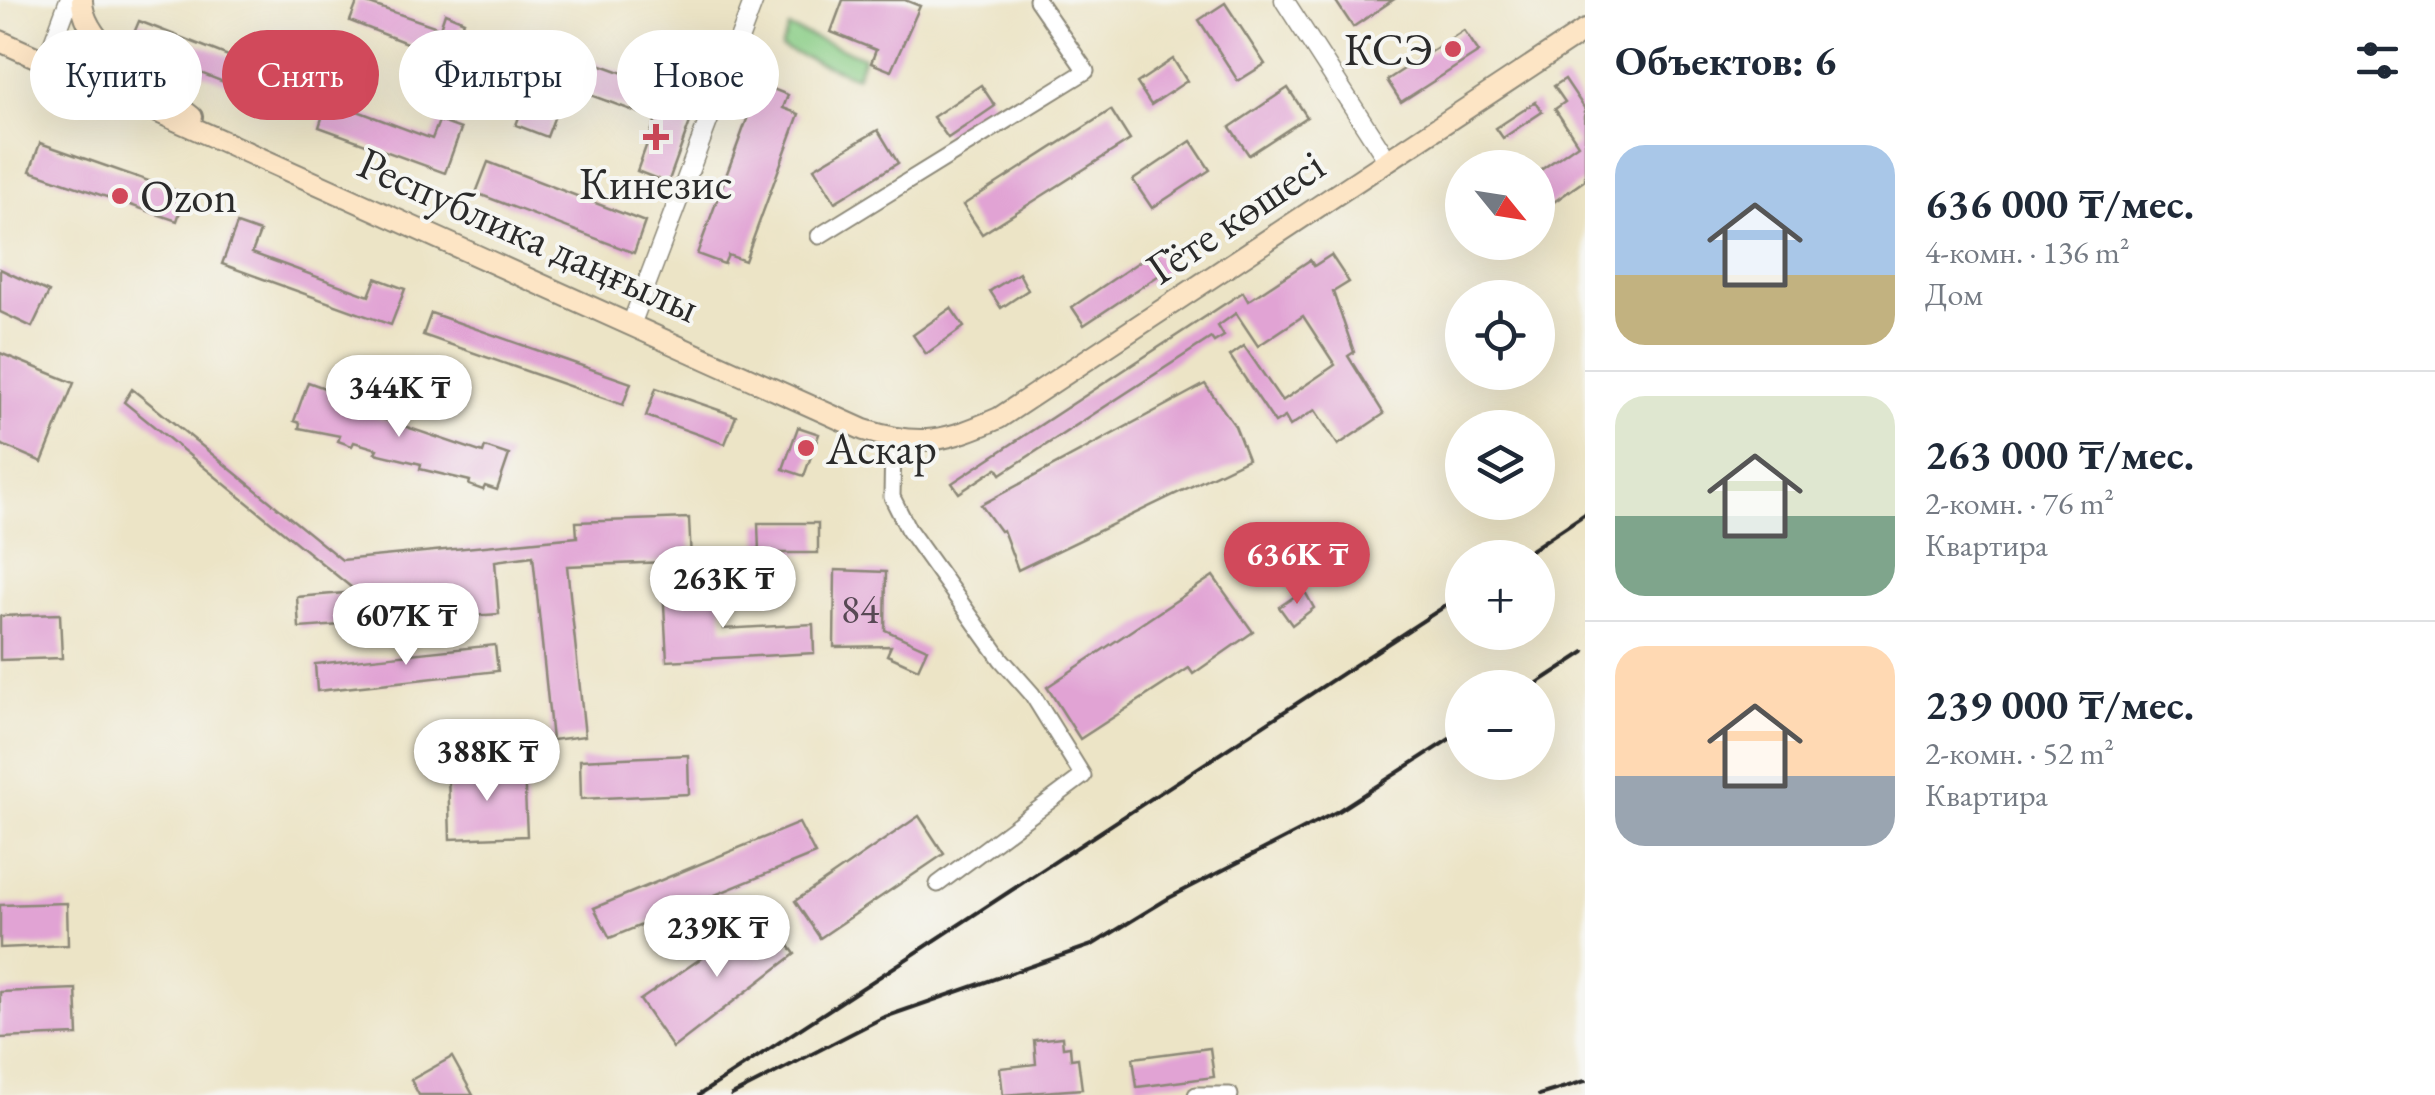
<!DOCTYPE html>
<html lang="ru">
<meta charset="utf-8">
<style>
:root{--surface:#fff;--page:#f6f6f7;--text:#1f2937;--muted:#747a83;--line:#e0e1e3;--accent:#d1495b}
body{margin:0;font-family:"EB Garamond",serif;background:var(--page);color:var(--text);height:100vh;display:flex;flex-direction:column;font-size:38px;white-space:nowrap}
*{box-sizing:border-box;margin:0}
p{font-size:32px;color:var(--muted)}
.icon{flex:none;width:55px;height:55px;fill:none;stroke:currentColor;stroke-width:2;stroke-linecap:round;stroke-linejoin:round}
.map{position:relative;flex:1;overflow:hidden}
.details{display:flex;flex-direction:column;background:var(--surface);width:850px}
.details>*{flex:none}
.top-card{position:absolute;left:30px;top:30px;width:950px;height:90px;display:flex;gap:20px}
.needle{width:65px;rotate:120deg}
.controls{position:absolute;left:1445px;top:150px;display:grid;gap:20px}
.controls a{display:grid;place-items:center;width:110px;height:110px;border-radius:50%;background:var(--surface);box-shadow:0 10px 40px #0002;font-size:50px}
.price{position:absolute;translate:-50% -85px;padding:0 22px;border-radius:35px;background:#fff;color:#222;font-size:32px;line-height:65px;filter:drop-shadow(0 2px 5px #0008)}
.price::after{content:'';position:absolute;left:50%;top:60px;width:30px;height:22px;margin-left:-15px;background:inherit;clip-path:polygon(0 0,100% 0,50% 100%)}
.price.selected{background:var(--accent);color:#fff}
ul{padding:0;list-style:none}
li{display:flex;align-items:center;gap:30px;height:250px;padding:0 30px}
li+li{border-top:2px solid var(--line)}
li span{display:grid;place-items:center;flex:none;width:280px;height:200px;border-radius:30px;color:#555}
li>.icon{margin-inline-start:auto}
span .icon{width:120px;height:120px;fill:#fffc;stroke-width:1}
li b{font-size:42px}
h2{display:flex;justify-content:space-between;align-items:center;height:120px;padding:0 30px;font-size:42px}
.tag{padding:0 35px;border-radius:45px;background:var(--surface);box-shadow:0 10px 40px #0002;font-size:35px;line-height:90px}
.tag.selected{background:var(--accent);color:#fff}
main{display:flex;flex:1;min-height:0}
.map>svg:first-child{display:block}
.green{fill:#8acd86;stroke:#5a7c58;stroke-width:2.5}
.building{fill:#e1a3d4}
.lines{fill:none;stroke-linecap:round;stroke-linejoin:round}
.minor-casing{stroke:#8c8878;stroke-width:19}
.tertiary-casing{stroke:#8c8878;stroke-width:21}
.secondary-casing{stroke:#8c8878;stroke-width:24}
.minor{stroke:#fff;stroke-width:15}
.tertiary{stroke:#fff;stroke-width:18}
.secondary{stroke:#fde5c5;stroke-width:20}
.rail{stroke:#2b2b2b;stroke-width:4}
.poi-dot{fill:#d1495b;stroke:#f6f6f2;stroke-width:4}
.labels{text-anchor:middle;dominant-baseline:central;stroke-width:8;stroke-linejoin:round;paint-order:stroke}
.number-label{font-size:40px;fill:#584955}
.poi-label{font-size:45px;fill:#2b2b2b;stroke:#f6f6f2;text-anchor:start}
.street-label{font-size:45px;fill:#2b2b2b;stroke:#f6f6f2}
</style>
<main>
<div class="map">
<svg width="1585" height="1095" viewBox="0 0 1585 1095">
<rect width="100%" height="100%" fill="#f6f6f2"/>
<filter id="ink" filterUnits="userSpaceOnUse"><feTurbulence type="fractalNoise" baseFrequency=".01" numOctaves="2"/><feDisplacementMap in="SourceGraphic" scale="20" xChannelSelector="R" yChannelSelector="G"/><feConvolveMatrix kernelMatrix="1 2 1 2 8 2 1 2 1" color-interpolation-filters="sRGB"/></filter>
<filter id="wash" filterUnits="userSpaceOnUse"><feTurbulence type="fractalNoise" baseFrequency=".0048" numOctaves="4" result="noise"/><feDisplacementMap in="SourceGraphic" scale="40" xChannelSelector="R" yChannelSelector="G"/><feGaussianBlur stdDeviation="2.25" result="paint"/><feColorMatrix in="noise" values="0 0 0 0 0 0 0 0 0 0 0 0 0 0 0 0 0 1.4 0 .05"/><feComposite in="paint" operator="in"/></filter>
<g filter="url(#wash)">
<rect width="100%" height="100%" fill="#ece4c6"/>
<polygon class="green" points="789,28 864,57 856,77 781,48"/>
<g id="blocks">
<g class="building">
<polygon points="358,0 440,28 445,13 464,21 458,35 470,39 451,87 436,82 445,58 350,21"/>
<polygon points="843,0 905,0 920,6 891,71 871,63 876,50 831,32"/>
<polygon points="1335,0 1393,0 1353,27"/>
<polygon points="1225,3 1265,64 1238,81 1199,20"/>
<polygon points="139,21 277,75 267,99 129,45"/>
<polygon points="1464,30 1479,52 1401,102 1387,80"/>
<polygon points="546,45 698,100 668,183 637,171 656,119 566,86 547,137 516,125"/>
<polygon points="1173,59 1187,81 1151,105 1137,83"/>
<polygon points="1565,79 1585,109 1585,180 1538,213 1538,172 1578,144 1555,109 1565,102 1554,86"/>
<polygon points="760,84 788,95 783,108 799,114 745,261 728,255 724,264 697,254"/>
<polygon points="981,85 995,106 948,138 933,117"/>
<polygon points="1288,88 1307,117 1249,155 1230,127"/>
<polygon points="328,100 432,139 439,121 461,129 445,173 319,127"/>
<polygon points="1536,102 1542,112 1503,138 1496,128"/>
<polygon points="1111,110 1130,140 982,234 963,205"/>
<polygon points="878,130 898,163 835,202 814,168"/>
<polygon points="1191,141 1210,170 1152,208 1133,180"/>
<polygon points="40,143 186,194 177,221 30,171"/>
<polygon points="488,162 645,222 634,253 476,193"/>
<polygon points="237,224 260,232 252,253 369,296 376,278 405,289 391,325 222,264"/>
<polygon points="1155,251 1167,270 1084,325 1072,307"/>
<polygon points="1331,255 1349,282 1333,292 1354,352 1348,356 1384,414 1338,445 1315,410 1290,426 1285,417 1275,423 1230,356 1244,346 1282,401 1335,365 1303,316 1258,346 1236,313 1218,326 1224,336 1214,342 1211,338 1001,474 997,468 959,493 952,483 1243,292 1248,301 1310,260 1314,266"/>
<polygon points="0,269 49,292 32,327 0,312"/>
<polygon points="1019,273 1028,290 1001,308 990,291"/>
<polygon points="951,308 964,327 926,354 913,335"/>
<polygon points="431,313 631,383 623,405 423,335"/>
<polygon points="0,353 74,383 42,462 0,444"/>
<polygon points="308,382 333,391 330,401 483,453 485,447 509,455 497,490 485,486 483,490 469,485 470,481 420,469 421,464 375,453 377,449 354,442 352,446 338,441 340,436 299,428 300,423 294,421"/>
<polygon points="1205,384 1235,426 1248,459 1018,570 1003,530 1000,531 981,505"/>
<polygon points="656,388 736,416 725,444 646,416"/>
<polygon points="132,389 342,560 577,537 576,522 689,518 691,561 567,566 585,736 552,740 533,556 495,561 499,614 299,628 297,597 357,592 124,402"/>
<polygon points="798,427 819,434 804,476 783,469"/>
<polygon points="758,523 818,523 818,553 759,553"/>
<polygon points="835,570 886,572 885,630 927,649 918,669 887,655 891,646 834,647"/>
<polygon points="1213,576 1253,632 1193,674 1189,668 1080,739 1047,687"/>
<polygon points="693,584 694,596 721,595 723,629 813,624 814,653 667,661 663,586"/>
<polygon points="1304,590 1314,608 1292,625 1279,607"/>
<polygon points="60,614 62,658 0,660 0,616"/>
<polygon points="495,645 498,671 317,691 315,664"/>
<polygon points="688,755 689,794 581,799 580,760"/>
<polygon points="524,769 527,836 450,839 448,772"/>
<polygon points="919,816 944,854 820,938 795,901"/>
<polygon points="799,823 815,854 610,938 594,908"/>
<polygon points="67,903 68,945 0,948 0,905"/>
<polygon points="766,914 795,954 673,1048 640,1000"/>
<polygon points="76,989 78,1035 0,1038 0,992"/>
<polygon points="1062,1037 1063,1047 1070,1046 1071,1059 1078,1058 1082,1089 1003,1095 1000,1068 1036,1064 1034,1040"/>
<polygon points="1210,1048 1214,1077 1137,1087 1133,1058"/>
<polygon points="452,1057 473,1095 419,1095 411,1080"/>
</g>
</g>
</g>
<g filter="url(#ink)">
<use href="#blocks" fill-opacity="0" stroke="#8c8878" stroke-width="2.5"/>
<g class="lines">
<g class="minor-casing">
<g id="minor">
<polyline points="819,236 1086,71 1037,0"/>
<polyline points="893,439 892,497 908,529 1001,659 1032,694 1083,776 938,884"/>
<polyline points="1196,1095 1230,1095"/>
</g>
</g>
<g class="tertiary-casing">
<g id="tertiary">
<polyline points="1284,0 1388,161"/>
<polyline points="47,59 69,0"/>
<polyline points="631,325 754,0"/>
</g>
</g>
<g class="secondary-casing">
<g id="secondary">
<path d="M 82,0 C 82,46 159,90 192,117"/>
<path d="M 0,41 L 864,430 C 921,448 946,441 999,418 L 1585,30"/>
</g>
</g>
<use href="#minor" class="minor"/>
<use href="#tertiary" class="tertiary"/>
<use href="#secondary" class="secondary"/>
<g class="rail">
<polyline points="1519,558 1585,514"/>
<polyline points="1530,688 1585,652"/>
<polyline points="699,1095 1462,595"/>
<polyline points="732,1095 882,1018 1092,945 1169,898 1338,811 1462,731"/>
<polyline points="1539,1095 1585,1081"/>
</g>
</g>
</g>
<g class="poi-dot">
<circle cx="1453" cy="49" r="10"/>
<path d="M651 122h10v10h10v10h-10v10h-10v-10h-10v-10h10z"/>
<circle cx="120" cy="196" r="10"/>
<circle cx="806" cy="448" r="10"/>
</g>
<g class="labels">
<g class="number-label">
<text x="860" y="609">84</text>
</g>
<g class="poi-label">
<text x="1433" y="49" text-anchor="end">КСЭ</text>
<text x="656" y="183" text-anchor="middle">Кинезис</text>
<text x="140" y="196">Ozon</text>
<text x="826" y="448">Аскар</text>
</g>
<g class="street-label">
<text transform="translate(1235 216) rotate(-34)">Гёте көшесі</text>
<text transform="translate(529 234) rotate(24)">Республика даңғылы</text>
</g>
</g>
</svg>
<div class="controls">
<a><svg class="needle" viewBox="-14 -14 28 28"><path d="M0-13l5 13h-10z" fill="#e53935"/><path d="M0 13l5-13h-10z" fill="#747a83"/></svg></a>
<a><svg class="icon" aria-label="locate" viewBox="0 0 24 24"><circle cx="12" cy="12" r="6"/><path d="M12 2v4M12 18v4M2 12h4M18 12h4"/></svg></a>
<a><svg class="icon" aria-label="layers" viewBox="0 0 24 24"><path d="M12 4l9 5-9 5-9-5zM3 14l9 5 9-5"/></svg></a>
<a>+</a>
<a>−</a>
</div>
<b class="price" style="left:399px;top:440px">344K ₸</b>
<b class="price selected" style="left:1297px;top:607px">636K ₸</b>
<b class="price" style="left:723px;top:631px">263K ₸</b>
<b class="price" style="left:406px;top:668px">607K ₸</b>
<b class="price" style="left:487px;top:804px">388K ₸</b>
<b class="price" style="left:717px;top:980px">239K ₸</b>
<div class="top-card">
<a class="tag">Купить</a>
<a class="tag selected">Снять</a>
<a class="tag">Фильтры</a>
<a class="tag">Новое</a>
</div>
</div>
<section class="details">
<h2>Объектов: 6<svg class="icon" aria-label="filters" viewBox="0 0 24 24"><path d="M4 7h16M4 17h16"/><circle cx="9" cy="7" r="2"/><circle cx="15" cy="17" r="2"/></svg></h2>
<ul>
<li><span style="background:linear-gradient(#a9c7e8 65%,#c2b280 0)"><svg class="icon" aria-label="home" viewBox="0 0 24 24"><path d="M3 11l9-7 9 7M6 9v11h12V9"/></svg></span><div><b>636 000 ₸/мес.</b><p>4-комн. · 136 m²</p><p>Дом</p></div></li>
<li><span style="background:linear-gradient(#dfe7d0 60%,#7fa58c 0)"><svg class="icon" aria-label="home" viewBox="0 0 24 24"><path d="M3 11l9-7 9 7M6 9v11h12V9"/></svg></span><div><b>263 000 ₸/мес.</b><p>2-комн. · 76 m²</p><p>Квартира</p></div></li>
<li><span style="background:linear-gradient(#ffd9b3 65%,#9aa5b1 0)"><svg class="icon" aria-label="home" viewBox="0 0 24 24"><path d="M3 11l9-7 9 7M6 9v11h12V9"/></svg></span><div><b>239 000 ₸/мес.</b><p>2-комн. · 52 m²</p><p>Квартира</p></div></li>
</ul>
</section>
</main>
